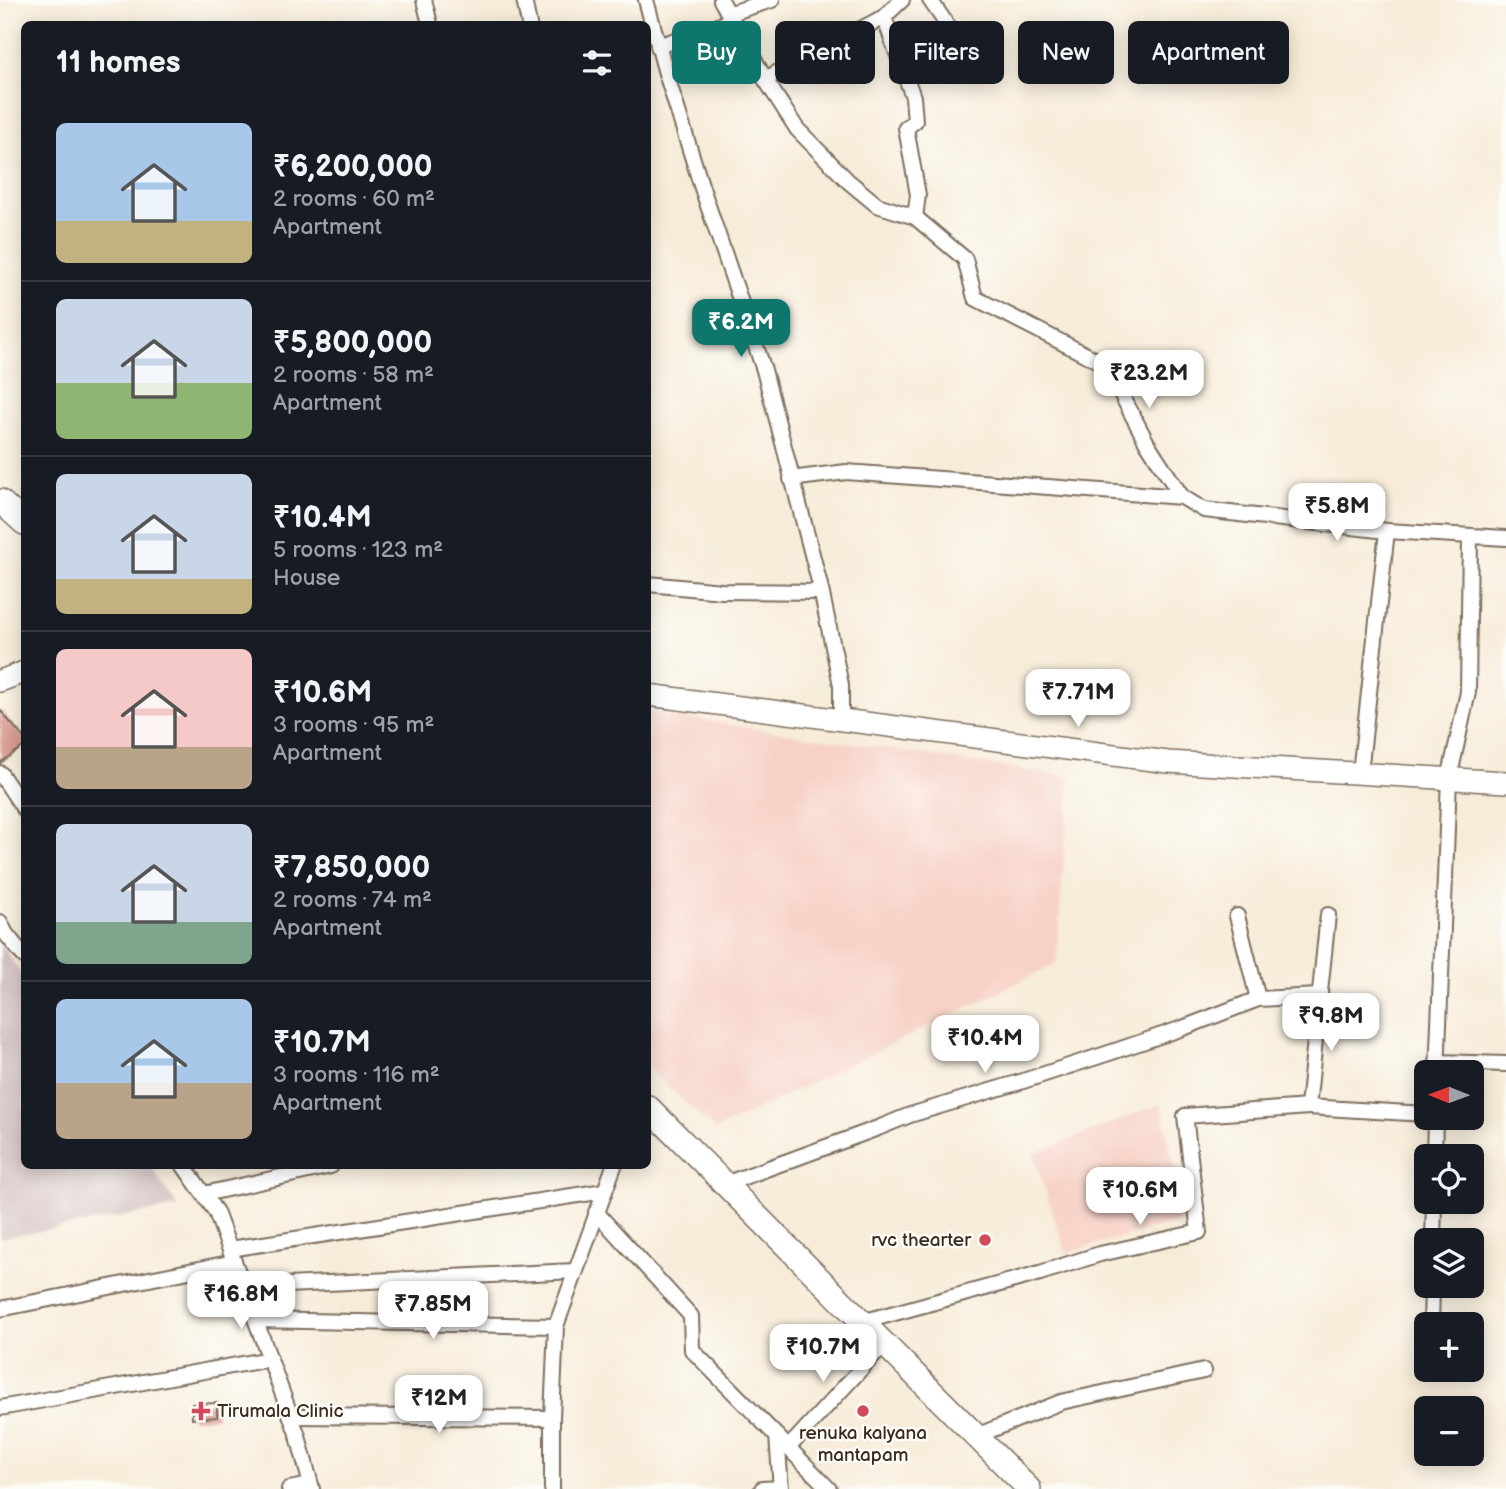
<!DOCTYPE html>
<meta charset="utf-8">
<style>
:root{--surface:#171b24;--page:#242831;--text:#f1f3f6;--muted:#9ea1a6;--line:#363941;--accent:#0f766e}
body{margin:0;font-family:"Balsamiq Sans",sans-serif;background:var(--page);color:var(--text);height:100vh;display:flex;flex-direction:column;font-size:26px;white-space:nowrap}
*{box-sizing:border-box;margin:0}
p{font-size:23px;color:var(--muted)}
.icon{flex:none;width:38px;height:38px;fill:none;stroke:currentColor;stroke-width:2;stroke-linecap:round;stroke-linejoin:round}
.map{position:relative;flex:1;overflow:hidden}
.drawer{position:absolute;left:21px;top:21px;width:630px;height:1148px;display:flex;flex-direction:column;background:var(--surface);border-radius:10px;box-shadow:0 4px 18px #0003}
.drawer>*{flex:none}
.top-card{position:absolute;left:672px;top:21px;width:665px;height:63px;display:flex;gap:14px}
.needle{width:46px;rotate:271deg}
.tools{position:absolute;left:1414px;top:1060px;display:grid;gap:14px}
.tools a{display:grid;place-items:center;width:70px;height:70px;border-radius:10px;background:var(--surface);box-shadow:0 4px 18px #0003;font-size:35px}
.price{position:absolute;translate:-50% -60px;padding:0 16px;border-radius:14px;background:#fff;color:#222;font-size:23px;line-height:46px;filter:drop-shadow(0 2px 4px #0008)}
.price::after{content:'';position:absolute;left:50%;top:42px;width:21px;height:16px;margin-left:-10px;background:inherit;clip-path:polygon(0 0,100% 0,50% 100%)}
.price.current{background:var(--accent);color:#fff}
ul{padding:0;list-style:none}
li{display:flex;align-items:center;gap:21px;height:175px;padding:0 35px}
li+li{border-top:2px solid var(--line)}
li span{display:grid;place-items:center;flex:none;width:196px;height:140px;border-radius:10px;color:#555}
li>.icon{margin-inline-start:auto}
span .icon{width:84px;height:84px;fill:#fffc;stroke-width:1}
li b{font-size:30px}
h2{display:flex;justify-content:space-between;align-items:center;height:84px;padding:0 35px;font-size:30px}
.chip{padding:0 24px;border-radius:10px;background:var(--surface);box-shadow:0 4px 18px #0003;font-size:24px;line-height:63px}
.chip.current{background:var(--accent);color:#fff}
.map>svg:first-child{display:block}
.built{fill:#f7d1c7}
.industrial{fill:#d2bfc0}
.building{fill:#d59184}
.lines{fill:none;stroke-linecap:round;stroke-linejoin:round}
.street-casing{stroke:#7d6e5f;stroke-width:18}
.secondary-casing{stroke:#7d6e5f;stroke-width:24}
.primary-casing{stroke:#7d6e5f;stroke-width:26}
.street{stroke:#fff;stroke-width:14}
.secondary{stroke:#fff;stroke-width:21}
.primary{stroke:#fff;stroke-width:23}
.poi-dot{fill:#d1495b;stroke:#fdfcf7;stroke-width:2.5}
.labels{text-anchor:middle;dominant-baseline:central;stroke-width:5;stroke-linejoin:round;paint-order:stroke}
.poi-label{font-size:19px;fill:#3b2a1e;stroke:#fdfcf7;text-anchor:end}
</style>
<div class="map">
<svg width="1506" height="1489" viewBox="0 0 1506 1489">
<rect width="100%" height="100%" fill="#fdfcf7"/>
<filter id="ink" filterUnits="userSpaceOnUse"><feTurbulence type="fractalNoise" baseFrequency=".0143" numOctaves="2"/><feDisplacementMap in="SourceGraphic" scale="14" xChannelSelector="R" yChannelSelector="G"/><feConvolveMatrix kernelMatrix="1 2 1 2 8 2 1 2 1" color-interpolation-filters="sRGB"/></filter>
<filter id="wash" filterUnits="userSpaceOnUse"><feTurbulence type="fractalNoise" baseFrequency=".00686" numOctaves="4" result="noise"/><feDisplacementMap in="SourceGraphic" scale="28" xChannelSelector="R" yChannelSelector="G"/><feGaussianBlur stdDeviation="1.57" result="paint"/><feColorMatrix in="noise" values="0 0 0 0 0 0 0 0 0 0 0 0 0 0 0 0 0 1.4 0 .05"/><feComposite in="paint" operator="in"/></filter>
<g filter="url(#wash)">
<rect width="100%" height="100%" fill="#f7ecd9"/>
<g class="built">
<polygon points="648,712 1070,777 1056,964 715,1130 648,1068"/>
<polygon points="1161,1104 1186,1219 1066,1253 1033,1154"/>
</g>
<polygon class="industrial" points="0,942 24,979 24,1166 150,1166 178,1207 0,1238"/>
<g id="blocks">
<g class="building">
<polygon points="0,710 24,738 24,746 0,763"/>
<polygon points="217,1403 217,1417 192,1419 192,1404"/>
</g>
</g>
</g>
<g filter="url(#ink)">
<use href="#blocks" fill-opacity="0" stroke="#7d6e5f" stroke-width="2"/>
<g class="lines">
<g class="street-casing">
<g id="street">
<polyline points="424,0 430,24"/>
<polyline points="524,0 529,24"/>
<polyline points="646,0 665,70 702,188 764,370 820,585 841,685 841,720"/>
<polyline points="721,0 765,79 797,129 848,181 877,205 915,217"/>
<polyline points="930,0 963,48"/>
<polyline points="728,14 772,0"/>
<polyline points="658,46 732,21"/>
<polyline points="765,79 884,17"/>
<polyline points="791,479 846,472 1182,497 1147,443 1106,365 975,298 965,259 915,217 918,195 906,128 915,121 913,97 884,17 902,0"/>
<polyline points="1182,497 1204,510 1387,531 1506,538"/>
<polyline points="648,584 722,591 821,592"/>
<polyline points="0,773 24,809"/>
<polyline points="1360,773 1387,531"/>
<polyline points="1328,915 1308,1107 1426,1114"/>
<polyline points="1237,916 1258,999 1320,996"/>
<polyline points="0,922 6,934 24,956"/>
<polyline points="1437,1062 1506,1064"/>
<polyline points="1437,1073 1449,779 1468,692 1470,536"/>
<polyline points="1434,1157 1435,1118"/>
<polyline points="184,1166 216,1212 298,1436 312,1489"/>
<polyline points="725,1184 878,1128 910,1115 1020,1082 1106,1054 1183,1028 1258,999"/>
<polyline points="204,1194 331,1166"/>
<polyline points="596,1212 691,1316 692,1350 829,1489"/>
<polyline points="1433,1241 1434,1202"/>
<polyline points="230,1249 604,1191"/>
<polyline points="244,1287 575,1271"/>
<polyline points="0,1309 234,1262"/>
<polyline points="256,1320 556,1326 552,1418"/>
<polyline points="862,1322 1040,1273 1100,1254 1199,1232 1185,1116 1308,1107"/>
<polyline points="1431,1325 1432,1286"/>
<polyline points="556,1326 614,1166"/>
<polyline points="0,1408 270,1359"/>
<polyline points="291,1416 552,1418 552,1489"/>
<polyline points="777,1436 781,1489"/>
<polyline points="976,1436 1061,1402 1204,1371"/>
<polyline points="788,1448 884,1344"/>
<polyline points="289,1489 311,1485"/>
<polyline points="762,1489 781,1488"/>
</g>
</g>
<g class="secondary-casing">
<g id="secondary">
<polyline points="0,681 24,672"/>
<polyline points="648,695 1168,762 1506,782"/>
</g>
</g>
<g class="primary-casing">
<g id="primary">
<polyline points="0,501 24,523"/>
<polyline points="648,1107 1029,1489"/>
</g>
</g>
<use href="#street" class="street"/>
<use href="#secondary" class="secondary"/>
<use href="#primary" class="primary"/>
</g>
</g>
<g class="poi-dot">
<circle cx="985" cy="1240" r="7"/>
<path d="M197.5 1400.5h7v7h7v7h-7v7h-7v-7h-7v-7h7z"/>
<circle cx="863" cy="1411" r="7"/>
</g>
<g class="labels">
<g class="poi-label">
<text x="971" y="1240">rvc thearter</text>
<text x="217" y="1411" text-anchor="start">Tirumala Clinic</text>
<text x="863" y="1433" text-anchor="middle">renuka kalyana<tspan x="863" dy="22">mantapam</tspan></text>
</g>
</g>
</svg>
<div class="tools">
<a><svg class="needle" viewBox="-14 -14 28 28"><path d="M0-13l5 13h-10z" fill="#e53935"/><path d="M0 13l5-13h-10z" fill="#9ea1a6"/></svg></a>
<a><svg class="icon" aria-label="locate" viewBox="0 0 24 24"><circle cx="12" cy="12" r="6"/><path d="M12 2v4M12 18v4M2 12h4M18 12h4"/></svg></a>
<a><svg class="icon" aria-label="layers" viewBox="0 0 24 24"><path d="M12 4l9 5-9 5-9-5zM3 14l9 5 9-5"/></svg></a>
<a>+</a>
<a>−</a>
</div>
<b class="price current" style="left:741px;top:359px">₹6.2M</b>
<b class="price" style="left:1149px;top:410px">₹23.2M</b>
<b class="price" style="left:1337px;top:543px">₹5.8M</b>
<b class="price" style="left:1078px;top:729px">₹7.71M</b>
<b class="price" style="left:1331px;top:1053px">₹9.8M</b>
<b class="price" style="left:985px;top:1075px">₹10.4M</b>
<b class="price" style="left:1140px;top:1227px">₹10.6M</b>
<b class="price" style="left:241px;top:1331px">₹16.8M</b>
<b class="price" style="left:433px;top:1341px">₹7.85M</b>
<b class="price" style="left:823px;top:1384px">₹10.7M</b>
<b class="price" style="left:439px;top:1435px">₹12M</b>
<div class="top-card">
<a class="chip current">Buy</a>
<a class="chip">Rent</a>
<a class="chip">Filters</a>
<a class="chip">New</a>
<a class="chip">Apartment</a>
</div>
<section class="drawer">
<h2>11 homes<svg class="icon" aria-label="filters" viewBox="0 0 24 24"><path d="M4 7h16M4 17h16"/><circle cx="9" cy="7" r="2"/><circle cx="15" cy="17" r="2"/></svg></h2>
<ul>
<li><span style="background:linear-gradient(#a9c7e8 70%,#c2b280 0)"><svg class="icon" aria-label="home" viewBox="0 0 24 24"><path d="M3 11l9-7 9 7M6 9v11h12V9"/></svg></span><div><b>₹6,200,000</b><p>2 rooms · 60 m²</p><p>Apartment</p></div></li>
<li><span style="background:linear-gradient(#c9d6e8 60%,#8fb573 0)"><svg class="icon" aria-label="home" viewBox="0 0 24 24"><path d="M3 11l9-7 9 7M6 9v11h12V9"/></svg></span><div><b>₹5,800,000</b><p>2 rooms · 58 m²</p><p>Apartment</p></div></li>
<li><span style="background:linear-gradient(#c9d6e8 75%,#c2b280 0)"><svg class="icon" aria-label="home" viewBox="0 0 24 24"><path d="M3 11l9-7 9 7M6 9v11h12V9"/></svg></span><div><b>₹10.4M</b><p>5 rooms · 123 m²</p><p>House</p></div></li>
<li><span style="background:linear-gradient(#f6c9c9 70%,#b9a48a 0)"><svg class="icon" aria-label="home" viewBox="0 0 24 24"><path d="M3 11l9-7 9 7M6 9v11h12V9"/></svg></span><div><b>₹10.6M</b><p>3 rooms · 95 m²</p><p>Apartment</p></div></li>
<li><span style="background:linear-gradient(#c9d6e8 70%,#7fa58c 0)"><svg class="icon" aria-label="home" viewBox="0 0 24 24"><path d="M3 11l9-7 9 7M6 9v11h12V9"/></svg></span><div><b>₹7,850,000</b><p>2 rooms · 74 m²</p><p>Apartment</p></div></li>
<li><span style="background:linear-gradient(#a9c7e8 60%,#b9a48a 0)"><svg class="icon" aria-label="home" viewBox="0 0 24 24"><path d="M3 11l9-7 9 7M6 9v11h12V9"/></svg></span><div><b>₹10.7M</b><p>3 rooms · 116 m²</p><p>Apartment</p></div></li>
</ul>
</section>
</div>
